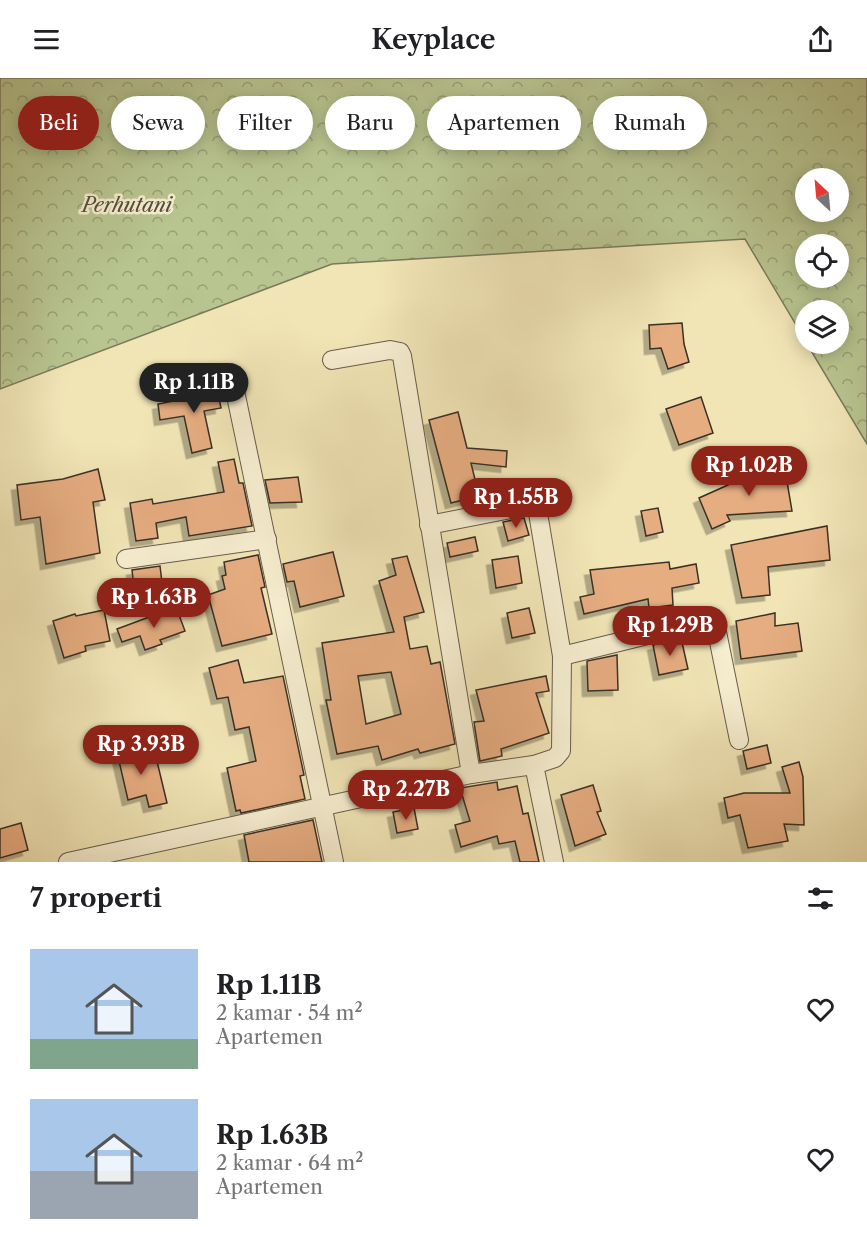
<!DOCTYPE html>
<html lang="id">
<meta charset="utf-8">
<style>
:root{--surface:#fff;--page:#f6f6f6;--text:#202124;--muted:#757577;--accent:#8f2418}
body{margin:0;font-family:"Libre Caslon Text",serif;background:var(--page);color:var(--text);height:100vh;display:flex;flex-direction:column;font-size:22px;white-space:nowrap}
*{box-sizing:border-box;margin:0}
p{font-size:20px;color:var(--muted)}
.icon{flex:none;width:33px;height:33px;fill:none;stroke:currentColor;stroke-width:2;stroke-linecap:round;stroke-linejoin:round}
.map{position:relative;height:784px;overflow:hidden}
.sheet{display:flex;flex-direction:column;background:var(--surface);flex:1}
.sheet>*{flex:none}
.guide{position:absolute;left:18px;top:18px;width:831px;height:54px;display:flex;gap:12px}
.needle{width:39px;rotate:334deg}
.fabs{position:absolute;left:795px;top:90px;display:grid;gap:12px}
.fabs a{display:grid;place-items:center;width:54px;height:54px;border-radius:50%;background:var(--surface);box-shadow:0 3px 15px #0003;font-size:30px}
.price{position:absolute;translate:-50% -51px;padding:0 14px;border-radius:21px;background:var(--accent);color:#fff;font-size:20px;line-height:39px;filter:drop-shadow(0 2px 3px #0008)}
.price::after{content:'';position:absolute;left:50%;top:36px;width:18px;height:14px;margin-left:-9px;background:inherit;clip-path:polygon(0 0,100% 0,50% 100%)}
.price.active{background:#222;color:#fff}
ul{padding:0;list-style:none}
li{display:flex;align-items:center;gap:18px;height:150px;padding:0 30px}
li span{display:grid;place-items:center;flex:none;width:168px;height:120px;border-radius:0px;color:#555}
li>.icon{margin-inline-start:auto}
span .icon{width:72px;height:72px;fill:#fffc;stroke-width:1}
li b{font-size:26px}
h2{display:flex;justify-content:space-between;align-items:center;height:72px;padding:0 30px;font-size:26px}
.tag{padding:0 21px;border-radius:27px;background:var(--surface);box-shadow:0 3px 15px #0003;font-size:21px;line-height:54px}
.tag.active{background:var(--accent);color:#fff}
header{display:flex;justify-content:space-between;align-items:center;height:78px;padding:0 30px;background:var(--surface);font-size:27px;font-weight:600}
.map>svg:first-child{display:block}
.forest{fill:url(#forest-crowns);stroke:#797a5c;stroke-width:1.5;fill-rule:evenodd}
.building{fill:#e6ad81;stroke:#3a3027;stroke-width:1.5;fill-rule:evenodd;filter:url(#shadow)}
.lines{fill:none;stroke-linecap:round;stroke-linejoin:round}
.street-casing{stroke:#685d4b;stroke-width:20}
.street{stroke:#f6eed0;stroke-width:18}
.labels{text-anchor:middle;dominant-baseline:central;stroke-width:5;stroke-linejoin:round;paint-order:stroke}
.park-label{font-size:20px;font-style:italic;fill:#534e3c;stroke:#f6eed0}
</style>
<header><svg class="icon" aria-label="menu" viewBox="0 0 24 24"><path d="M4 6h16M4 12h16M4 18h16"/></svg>Keyplace<svg class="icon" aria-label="share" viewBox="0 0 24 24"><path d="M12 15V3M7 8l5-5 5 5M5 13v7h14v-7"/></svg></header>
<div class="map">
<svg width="867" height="784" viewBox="0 0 867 784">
<defs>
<pattern id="forest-crowns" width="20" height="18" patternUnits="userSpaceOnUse" patternTransform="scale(1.5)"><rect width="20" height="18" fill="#b8c590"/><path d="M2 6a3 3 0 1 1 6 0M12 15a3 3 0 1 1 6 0" fill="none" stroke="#97a076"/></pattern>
<filter id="shadow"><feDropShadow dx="-5.5" dy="5.5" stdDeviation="0" flood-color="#0004"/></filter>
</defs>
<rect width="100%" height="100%" fill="#f1e5b6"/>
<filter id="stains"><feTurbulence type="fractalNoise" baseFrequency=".00333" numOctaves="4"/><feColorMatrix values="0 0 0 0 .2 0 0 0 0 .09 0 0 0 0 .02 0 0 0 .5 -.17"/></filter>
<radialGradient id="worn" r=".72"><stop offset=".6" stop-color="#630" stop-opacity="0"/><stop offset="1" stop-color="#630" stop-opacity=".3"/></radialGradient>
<path class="forest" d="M 0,0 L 867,0 L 867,366 L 807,266 L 838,266 L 838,232 L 806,232 L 805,262 L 745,161 L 332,186 L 0,311 ZM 806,100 L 838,100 L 838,134 L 806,134 ZM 806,166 L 838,166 L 838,200 L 806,200 Z"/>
<g class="building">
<polygon points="682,245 684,266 689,284 668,291 661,270 650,271 649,247"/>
<polygon points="216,306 221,330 204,333 212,370 192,375 184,338 160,342 158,326 184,321 182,312"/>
<polygon points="701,319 713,355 679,367 666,331"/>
<polygon points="458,334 467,370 507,373 506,389 471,385 479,418 451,425 429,342"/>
<polygon points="234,381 239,405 243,405 252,448 189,458 186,439 156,445 158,460 136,463 130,425 152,421 153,426 224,414 218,384"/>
<polygon points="784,386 792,433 727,437 730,443 712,451 699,420 739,402 766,401 764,390"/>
<polygon points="98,391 105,422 93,424 100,475 46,486 40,439 21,442 17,407 63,401"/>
<polygon points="298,399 302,424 270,425 265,402"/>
<polygon points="658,430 663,454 646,458 641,433"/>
<polygon points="524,440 529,457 508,463 503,444"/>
<polygon points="827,448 830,482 768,489 770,517 742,520 731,467"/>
<polygon points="475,459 478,473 450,479 447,465"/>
<polygon points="333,474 344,518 300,529 294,503 287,504 283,486"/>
<polygon points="258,477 265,509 261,510 272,556 222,568 208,517 225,511 222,498 226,497 224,484"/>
<path d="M 407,478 L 424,534 L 404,539 L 410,571 L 427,568 L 431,586 L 440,584 L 455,666 L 420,675 L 418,671 L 382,682 L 378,668 L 337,676 L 326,622 L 331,622 L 322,565 L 394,554 L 379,503 L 396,497 L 392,481 ZM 391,594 L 401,636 L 366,646 L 358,598 Z"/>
<polygon points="518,478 522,505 496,510 492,482"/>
<polygon points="669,484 670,491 696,486 699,505 672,510 673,527 649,530 648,521 584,536 580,519 594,516 590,492"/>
<polygon points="160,488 163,513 135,517 132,492"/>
<polygon points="176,529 185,553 160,562 162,566 145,572 140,558 122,564 117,551"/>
<polygon points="529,530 535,555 512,560 507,535"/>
<polygon points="104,532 110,563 85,568 86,573 64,580 53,543 75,536 76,538"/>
<polygon points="775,535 775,548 798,545 802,573 741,581 736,543"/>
<polygon points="681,560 688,591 659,597 653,567"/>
<polygon points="617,577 618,612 588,613 587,583"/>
<polygon points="238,582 244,605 283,598 304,697 300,698 305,721 241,735 240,732 236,733 227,690 256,683 249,649 235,652 228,619 217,621 209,590"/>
<polygon points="546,598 549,613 536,615 549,655 501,671 502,678 480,683 474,644 484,643 476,612"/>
<polygon points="135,666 138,679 155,675 167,725 149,729 146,717 128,722 116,670"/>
<polygon points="767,667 771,685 747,691 743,673"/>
<polygon points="799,684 803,699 804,747 784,746 788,763 748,770 740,737 728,740 724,720 744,715 790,715 782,689"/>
<polygon points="497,704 498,712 517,708 523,736 528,735 539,784 520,784 515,763 499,766 497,758 461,769 455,747 470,743 460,710"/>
<polygon points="593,707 601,733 597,734 606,756 575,768 561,717"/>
<polygon points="414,730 418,751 397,755 393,734"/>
<polygon points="313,742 322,784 249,784 244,757"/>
<polygon points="21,745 28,772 0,780 0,751"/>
</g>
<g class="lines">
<g class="street-casing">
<g id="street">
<polyline points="332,282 390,272 400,274 402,278 471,696 534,687"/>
<polyline points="235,313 334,784"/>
<polyline points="429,447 531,427 537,429 562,578"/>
<polyline points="126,481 267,461"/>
<polyline points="68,784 471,696"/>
<polyline points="554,784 534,687 555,680 561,673 562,578 680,549 711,546 717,554 739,662"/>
</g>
</g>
<use href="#street" class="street"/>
</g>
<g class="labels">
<g class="park-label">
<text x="127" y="127">Perhutani</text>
</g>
</g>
<rect width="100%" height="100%" filter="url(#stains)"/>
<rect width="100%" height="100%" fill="url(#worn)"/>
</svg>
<div class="fabs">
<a><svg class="needle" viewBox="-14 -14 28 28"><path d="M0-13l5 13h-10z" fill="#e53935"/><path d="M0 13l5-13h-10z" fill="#757577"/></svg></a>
<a><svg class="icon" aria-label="locate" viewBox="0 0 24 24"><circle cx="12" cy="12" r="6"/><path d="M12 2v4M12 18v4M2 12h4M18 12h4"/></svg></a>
<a><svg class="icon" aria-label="layers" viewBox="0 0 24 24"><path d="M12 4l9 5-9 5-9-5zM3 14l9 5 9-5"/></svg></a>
</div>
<b class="price active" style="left:194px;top:336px">Rp 1.11B</b>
<b class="price" style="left:749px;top:419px">Rp 1.02B</b>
<b class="price" style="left:516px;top:451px">Rp 1.55B</b>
<b class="price" style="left:154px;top:551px">Rp 1.63B</b>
<b class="price" style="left:670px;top:579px">Rp 1.29B</b>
<b class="price" style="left:141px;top:698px">Rp 3.93B</b>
<b class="price" style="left:406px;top:743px">Rp 2.27B</b>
<div class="guide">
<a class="tag active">Beli</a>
<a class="tag">Sewa</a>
<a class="tag">Filter</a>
<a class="tag">Baru</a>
<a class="tag">Apartemen</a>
<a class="tag">Rumah</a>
</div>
</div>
<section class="sheet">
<h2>7 properti<svg class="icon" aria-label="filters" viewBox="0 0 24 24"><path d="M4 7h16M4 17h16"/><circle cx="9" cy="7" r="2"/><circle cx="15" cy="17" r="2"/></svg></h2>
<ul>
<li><span style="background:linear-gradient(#a9c7e8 75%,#7fa58c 0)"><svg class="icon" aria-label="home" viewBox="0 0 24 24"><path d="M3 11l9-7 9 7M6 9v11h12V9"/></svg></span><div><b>Rp 1.11B</b><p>2 kamar · 54 m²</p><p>Apartemen</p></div><svg class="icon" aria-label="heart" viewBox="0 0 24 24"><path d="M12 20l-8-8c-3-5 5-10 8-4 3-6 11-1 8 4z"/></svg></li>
<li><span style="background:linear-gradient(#a9c7e8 60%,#9aa5b1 0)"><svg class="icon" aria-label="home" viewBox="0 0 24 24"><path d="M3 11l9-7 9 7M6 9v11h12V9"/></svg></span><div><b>Rp 1.63B</b><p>2 kamar · 64 m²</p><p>Apartemen</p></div><svg class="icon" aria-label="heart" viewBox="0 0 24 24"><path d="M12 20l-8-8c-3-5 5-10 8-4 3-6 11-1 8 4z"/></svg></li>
</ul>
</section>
